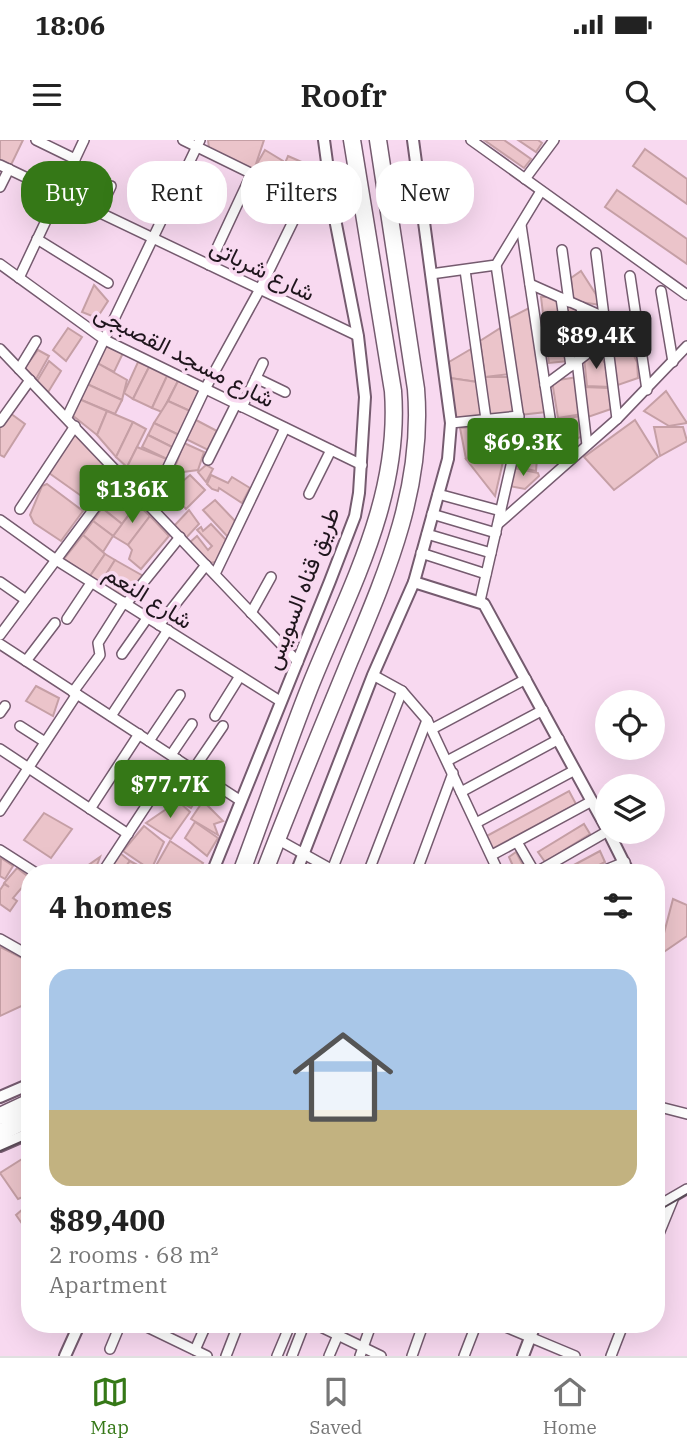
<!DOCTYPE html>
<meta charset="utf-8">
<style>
:root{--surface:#fff;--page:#f6f6f6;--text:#222;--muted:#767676;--line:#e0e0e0;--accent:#357817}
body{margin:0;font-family:"IBM Plex Serif",Vazirmatn,serif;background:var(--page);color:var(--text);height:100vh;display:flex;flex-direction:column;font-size:26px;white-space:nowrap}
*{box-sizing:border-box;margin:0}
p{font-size:23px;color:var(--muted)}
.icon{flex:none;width:38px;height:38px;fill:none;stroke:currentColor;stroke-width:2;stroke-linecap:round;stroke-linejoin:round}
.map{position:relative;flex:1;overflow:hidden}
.sheet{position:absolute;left:21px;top:724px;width:644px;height:469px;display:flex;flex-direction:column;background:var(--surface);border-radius:28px;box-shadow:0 7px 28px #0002}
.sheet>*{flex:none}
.hud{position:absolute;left:21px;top:21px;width:646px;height:63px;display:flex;gap:14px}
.buttons{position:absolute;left:595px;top:550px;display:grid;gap:14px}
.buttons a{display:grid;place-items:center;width:70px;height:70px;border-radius:50%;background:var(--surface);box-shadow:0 7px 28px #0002;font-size:35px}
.price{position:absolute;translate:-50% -60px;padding:0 16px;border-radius:7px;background:var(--accent);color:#fff;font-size:23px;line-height:46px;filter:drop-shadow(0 2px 4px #0008)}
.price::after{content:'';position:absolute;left:50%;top:42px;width:21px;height:16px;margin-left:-10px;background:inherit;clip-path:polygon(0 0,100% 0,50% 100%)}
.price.selected{background:#222;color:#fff}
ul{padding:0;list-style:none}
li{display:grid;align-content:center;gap:14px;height:371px;padding:0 28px}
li+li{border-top:2px solid var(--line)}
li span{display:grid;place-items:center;height:217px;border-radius:21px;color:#555}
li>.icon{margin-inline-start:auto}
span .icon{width:126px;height:126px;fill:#fffc;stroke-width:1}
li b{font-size:30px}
h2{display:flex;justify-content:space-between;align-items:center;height:84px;padding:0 28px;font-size:30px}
.tag{padding:0 24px;border-radius:28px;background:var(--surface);box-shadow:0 7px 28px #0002;font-size:24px;line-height:63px}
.tag.selected{background:var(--accent);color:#fff}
.status{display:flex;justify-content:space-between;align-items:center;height:49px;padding:0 35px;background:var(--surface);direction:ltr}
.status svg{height:19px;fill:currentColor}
header{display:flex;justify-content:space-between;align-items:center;height:91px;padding:0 28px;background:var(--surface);font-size:32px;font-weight:600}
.tab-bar{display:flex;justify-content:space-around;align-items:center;height:98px;border-top:2px solid var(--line);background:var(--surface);font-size:19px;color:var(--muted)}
.tab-bar a{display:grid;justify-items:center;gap:4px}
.tab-bar .selected{color:var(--accent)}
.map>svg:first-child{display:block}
.building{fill:#ebc4ca;stroke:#c59fa5;stroke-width:2}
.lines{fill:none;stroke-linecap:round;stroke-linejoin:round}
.minor-casing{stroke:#755b6f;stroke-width:12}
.tertiary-casing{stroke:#755b6f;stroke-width:14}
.motorway-casing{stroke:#755b6f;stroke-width:19}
.minor{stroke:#fff;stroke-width:9}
.tertiary{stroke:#fff;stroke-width:10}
.motorway{stroke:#fff;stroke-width:16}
.tram{stroke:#5c4c59;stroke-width:2}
.labels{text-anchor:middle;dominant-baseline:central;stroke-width:7;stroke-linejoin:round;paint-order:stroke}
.street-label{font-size:23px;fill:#1f151d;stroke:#f8d9f0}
</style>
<div class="status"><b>18:06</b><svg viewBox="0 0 49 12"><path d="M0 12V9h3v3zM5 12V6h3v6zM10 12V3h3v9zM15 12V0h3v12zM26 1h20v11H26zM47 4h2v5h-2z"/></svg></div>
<header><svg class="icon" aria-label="menu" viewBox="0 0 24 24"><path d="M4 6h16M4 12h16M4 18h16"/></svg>Roofr<svg class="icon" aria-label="search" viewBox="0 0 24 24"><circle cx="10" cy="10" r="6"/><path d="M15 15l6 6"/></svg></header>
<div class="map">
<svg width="687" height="1216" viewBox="0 0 687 1216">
<rect width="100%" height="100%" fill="#f8d9f0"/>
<g class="building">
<polygon points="0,0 23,0 11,25 0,20"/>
<polygon points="208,0 264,0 254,30 209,8"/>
<polygon points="484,0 504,0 531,19 524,28"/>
<polygon points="518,0 538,0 542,3 536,12"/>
<polygon points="645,9 687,39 687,64 633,26"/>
<polygon points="265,10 283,21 279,37 255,27"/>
<polygon points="288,16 311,26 304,48 279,37"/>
<polygon points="617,50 687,99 687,124 605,67"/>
<polygon points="581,131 597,156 601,165 573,161 571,138"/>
<polygon points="94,145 108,161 97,178 82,172"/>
<polygon points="541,157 556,157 560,162 568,221 549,223"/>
<polygon points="564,160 579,168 587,210 574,219"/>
<polygon points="531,167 546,272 520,275 506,180"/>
<polygon points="585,169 602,178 605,198 590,209"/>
<polygon points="502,187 510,234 485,237 480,201"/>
<polygon points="68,188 82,197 66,221 53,210"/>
<polygon points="623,192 637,222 638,238 615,246 607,194"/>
<polygon points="106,206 123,213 114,232 97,223"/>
<polygon points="471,209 477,242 450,238 449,222"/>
<polygon points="594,209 608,227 611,247 587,246 584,217"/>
<polygon points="38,210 49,216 35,241 23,230"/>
<polygon points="49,221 61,231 47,254 36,243"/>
<polygon points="138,222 149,227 133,259 124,253"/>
<polygon points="97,223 127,240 122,260 87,244"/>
<polygon points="149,227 167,236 152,268 133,259"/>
<polygon points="167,236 178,241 162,272 152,268"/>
<polygon points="485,237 508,237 515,272 488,278"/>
<polygon points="578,237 582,274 558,278 552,241"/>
<polygon points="450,238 477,242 483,276 455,279"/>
<polygon points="178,241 199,251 190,271 168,261"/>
<polygon points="87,244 122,260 115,274 79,259"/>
<polygon points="583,247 609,248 611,269 588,277"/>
<polygon points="666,251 687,283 669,286 644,271"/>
<polygon points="79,259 107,271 97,295 72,275"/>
<polygon points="168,261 190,271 179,295 154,283"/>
<polygon points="107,271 133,282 116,317 97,295"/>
<polygon points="10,273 25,284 4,317 0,315 0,288"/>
<polygon points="582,276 585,294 560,309 558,279"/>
<polygon points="196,280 217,291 208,310 186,299"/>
<polygon points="635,280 658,317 614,350 584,317"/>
<polygon points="133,282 146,289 127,327 116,317"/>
<polygon points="154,283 179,295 174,308 148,295"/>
<polygon points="510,283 513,311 466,319 460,288"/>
<polygon points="654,287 683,287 687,301 660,316"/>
<polygon points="75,291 110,330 87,360 49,333"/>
<polygon points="148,295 174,308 169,320 142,307"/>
<polygon points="521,299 538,306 536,331 513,326"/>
<polygon points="184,303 204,312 198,330 183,332 175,327"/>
<polygon points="137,307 169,320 155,348 145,349 127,327"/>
<polygon points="505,313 495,356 466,319"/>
<polygon points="206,325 213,329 206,342 198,332"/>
<polygon points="514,328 538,333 539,336 525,349 509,346"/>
<polygon points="190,335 205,350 186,369 170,352"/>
<polygon points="211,335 228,343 232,337 250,348 242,363 219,348 218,351 212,349 207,344"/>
<polygon points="47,344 83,371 61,401 34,383 30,375 42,346"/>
<polygon points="115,349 127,351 137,364 122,384 102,368"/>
<polygon points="215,360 236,382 228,397 203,370"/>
<polygon points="137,364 150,376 128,405 113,396"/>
<polygon points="102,368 122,384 113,396 93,381"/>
<polygon points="189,370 199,384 185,399 174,386"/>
<polygon points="150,376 169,396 141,429 129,419 132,410 128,405"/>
<polygon points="93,381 113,396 103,412 83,395"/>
<polygon points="211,384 226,400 217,422 207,423 189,403 197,396 208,410 212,406 197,390 201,387 203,391"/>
<polygon points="83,395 105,414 90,436 64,419"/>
<polygon points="105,414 115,420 100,444 90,436"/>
<polygon points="115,420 145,437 126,461 100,444"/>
<polygon points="36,546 59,558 53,576 26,561"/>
<polygon points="569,651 576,664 492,709 485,697"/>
<polygon points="190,653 196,660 191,668 178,661"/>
<polygon points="178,661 190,672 171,699 146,683"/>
<polygon points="203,661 223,681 214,684 218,695 191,679"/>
<polygon points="44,673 72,689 51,718 24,700"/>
<polygon points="195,682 218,698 207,716 185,698"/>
<polygon points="584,684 590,694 545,722 538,712"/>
<polygon points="144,686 164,702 151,730 123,711"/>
<polygon points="170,701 203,723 196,733 162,733 154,729"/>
<polygon points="600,711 605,722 584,733 559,733"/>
<polygon points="516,712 525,729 527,733 516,733 509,717"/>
<polygon points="120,713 130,721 122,733 106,733"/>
<polygon points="100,717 94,733 77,733"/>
<polygon points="1,718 13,726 5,739 0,736"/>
<polygon points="130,721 152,733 137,733 126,726"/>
<polygon points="17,728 30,738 13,758 17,761 10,771 0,764 0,750 4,744 9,747 4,743"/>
<polygon points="673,759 687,765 687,796 658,816"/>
<polygon points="0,807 28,821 30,832 30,862 0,876"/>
<polygon points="30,1014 30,1054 18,1059 0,1033"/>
<polygon points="30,1063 30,1095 16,1075"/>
</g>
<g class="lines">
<g class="minor-casing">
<g id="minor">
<polyline points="36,0 75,19"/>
<polyline points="183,0 334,74"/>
<polyline points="471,0 687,155"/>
<polyline points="0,25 358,196"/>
<polyline points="525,39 554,0"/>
<polyline points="0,47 9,29"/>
<polyline points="99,72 111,46"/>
<polyline points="521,85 555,311"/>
<polyline points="37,99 108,143"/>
<polyline points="562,110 569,162"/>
<polyline points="596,113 617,279"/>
<polyline points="0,124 105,200 362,325"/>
<polyline points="209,125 252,33"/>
<polyline points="465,130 486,279"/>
<polyline points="431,134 496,125 541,51"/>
<polyline points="630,136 647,250"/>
<polyline points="19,138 84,0"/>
<polyline points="530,144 604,177"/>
<polyline points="661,151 673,222"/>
<polyline points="561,158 571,226"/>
<polyline points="581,167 589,212"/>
<polyline points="606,193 638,189"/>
<polyline points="0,209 298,522"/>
<polyline points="577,221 587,305"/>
<polyline points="19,229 36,201"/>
<polyline points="256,238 285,252"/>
<polyline points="545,245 607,199"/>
<polyline points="242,267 263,223"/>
<polyline points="67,277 200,0"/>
<polyline points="0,282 30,240"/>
<polyline points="451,283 519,276"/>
<polyline points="519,295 571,319"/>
<polyline points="208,320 236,264"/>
<polyline points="309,354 331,310"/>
<polyline points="438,354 501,371"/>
<polyline points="150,365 205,249 260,149 304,59"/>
<polyline points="20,369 75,286"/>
<polyline points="432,374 496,393"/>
<polyline points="0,380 56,420 280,561"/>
<polyline points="498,384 617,279 687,206"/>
<polyline points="427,394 491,413"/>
<polyline points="421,413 486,434"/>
<polyline points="215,434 285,288"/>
<polyline points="0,442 26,460"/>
<polyline points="480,461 520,286 496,125"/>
<polyline points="126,464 180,397"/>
<polyline points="251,473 271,437"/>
<polyline points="67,479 91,443"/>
<polyline points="159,485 206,425"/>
<polyline points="0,495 120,334"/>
<polyline points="0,504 241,661"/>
<polyline points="122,514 148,477"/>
<polyline points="26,521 55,483"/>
<polyline points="373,535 402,551 427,580 499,733"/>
<polyline points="73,552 100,515 98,503 124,462"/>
<polyline points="0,573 5,566"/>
<polyline points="111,576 168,490"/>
<polyline points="215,576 240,536"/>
<polyline points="20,586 45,602"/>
<polyline points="432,589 526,539"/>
<polyline points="149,601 180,555"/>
<polyline points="0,609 128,694"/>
<polyline points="171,615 192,584"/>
<polyline points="447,621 543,570"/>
<polyline points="193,630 223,586"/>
<polyline points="461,652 559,599"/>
<polyline points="90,669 139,594"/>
<polyline points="0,671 77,554"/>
<polyline points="476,683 575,630"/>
<polyline points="277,699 338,733"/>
<polyline points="517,702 535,733"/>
<polyline points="0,710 36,733"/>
<polyline points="492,715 592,661"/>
<polyline points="332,730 402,551"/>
<polyline points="102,733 177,619"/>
<polyline points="368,733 427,580"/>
<polyline points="416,733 453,633"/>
<polyline points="535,733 608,691"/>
<polyline points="598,733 625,722"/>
<polyline points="0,799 30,816"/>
<polyline points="656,966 687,974"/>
<polyline points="656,1067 687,1049"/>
<polyline points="656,1101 674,1057"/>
<polyline points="143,1185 207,1216"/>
<polyline points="317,1185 381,1216"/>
<polyline points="501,1185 575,1216"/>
<polyline points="110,1209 120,1185"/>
<polyline points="195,1210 206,1185"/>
<polyline points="226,1216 238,1185"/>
<polyline points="277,1216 290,1185"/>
<polyline points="292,1216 304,1185"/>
<polyline points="329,1216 338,1195"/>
<polyline points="360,1216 371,1185"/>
<polyline points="412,1216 423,1185"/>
<polyline points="464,1216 476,1185"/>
<polyline points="611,1216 623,1185"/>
</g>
</g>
<g class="tertiary-casing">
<g id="tertiary">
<polyline points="414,442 484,464 607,689"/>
<polyline points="608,691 629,733"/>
<polyline points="212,733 330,441 355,376 359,353 365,257 358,196 334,74 324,0"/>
<polyline points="296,733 373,535 414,442 448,319 451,283 413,0"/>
<polyline points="0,957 30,944"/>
<polyline points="0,1006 30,993"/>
<polyline points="65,1216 79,1185"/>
<polyline points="523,1216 535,1185"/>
</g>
</g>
<g class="motorway-casing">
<g id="motorway">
<path d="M 241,733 C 264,672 285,610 309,549 C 348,451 401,360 393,251 L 352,0"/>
<path d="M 264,733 C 291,662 321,591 350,520 C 387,432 424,347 416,249 L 378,0"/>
<polyline points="0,976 30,962"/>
<polyline points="0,993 30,978"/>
</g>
</g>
<use href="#minor" class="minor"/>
<use href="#tertiary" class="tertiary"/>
<use href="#motorway" class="motorway"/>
<g class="tram">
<polyline points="0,1011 30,998"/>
<polyline points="656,1072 687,1054"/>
</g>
</g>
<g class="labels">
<g class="street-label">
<text transform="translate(263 129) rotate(26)">شارع شرباتى</text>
<text transform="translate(185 215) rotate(27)">شارع مسجد القصبجى</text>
<text transform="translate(301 448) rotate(-69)">طريق قناه السويس</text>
<text transform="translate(149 456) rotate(32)">شارع النعم</text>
</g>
</g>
</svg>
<div class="buttons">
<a><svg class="icon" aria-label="locate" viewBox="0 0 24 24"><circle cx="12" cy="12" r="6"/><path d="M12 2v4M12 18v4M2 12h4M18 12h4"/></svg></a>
<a><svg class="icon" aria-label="layers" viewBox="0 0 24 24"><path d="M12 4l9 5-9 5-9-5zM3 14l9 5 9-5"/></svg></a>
</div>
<b class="price selected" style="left:596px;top:231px">$89.4K</b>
<b class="price" style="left:523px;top:338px">$69.3K</b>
<b class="price" style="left:132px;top:385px">$136K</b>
<b class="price" style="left:170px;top:680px">$77.7K</b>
<div class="hud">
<a class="tag selected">Buy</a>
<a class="tag">Rent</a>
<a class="tag">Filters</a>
<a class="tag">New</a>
</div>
<section class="sheet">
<h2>4 homes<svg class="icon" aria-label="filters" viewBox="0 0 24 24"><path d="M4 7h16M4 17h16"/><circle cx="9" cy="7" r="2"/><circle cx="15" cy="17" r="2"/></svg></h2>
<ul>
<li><span style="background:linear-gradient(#a9c7e8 65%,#c2b280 0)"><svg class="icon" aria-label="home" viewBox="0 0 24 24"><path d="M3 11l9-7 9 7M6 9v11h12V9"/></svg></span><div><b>$89,400</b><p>2 rooms · 68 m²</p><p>Apartment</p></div></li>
</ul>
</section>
</div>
<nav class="tab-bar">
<a class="selected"><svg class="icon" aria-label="map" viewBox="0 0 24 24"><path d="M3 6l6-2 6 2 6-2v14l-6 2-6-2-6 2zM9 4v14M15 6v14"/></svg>Map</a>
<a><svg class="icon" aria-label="saved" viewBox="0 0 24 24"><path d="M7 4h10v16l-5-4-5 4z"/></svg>Saved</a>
<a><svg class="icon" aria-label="home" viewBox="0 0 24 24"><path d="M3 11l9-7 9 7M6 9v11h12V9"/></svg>Home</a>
</nav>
